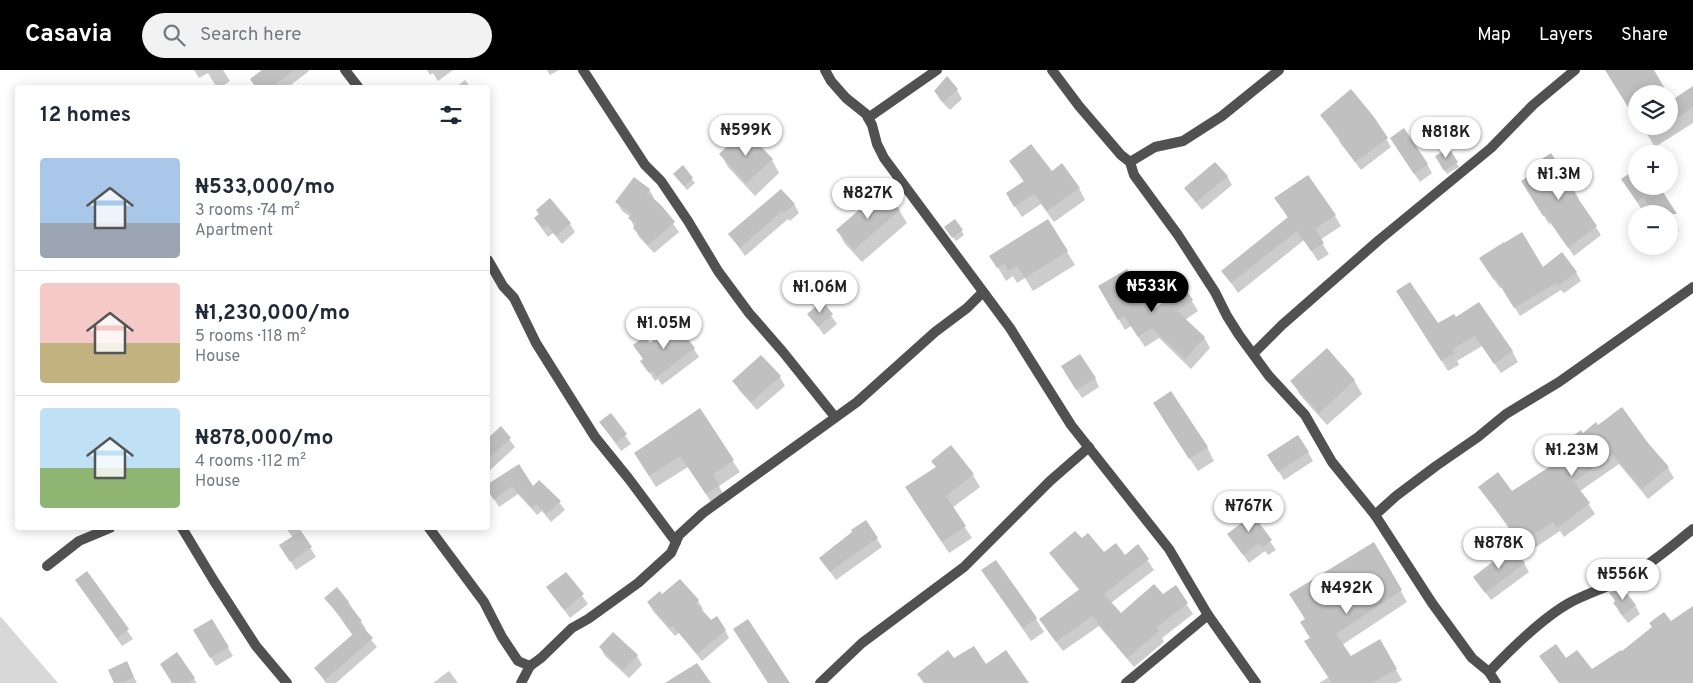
<!DOCTYPE html>
<meta charset="utf-8">
<style>
:root{--surface:#fff;--page:#f2f2f3;--text:#1f2937;--muted:#747a83;--line:#e0e1e3;--accent:#000}
body{margin:0;font-family:Overpass,sans-serif;background:var(--page);color:var(--text);height:100vh;display:flex;flex-direction:column;font-size:19px;white-space:nowrap}
*{box-sizing:border-box;margin:0}
p{font-size:16px;color:var(--muted)}
.icon{flex:none;width:28px;height:28px;fill:none;stroke:currentColor;stroke-width:2;stroke-linecap:round;stroke-linejoin:round}
.map{position:relative;flex:1;overflow:hidden}
.details{position:absolute;left:15px;top:15px;width:475px;height:445px;display:flex;flex-direction:column;background:var(--surface);border-radius:5px;box-shadow:0 2px 12px #0003}
.details>*{flex:none}
.buttons{position:absolute;left:1628px;top:15px;display:grid;gap:10px}
.buttons a{display:grid;place-items:center;width:50px;height:50px;border-radius:50%;background:var(--surface);box-shadow:0 2px 12px #0003;font-size:25px}
.price{position:absolute;translate:-50% -42px;padding:0 11px;border-radius:18px;background:#fff;color:#222;font-size:16px;line-height:32px;filter:drop-shadow(0 1px 2px #0008)}
.price::after{content:'';position:absolute;left:50%;top:30px;width:15px;height:11px;margin-left:-8px;background:inherit;clip-path:polygon(0 0,100% 0,50% 100%)}
.price.active{background:var(--accent);color:#fff}
ul{padding:0;list-style:none}
li{display:flex;align-items:center;gap:15px;height:125px;padding:0 25px}
li+li{border-top:1px solid var(--line)}
li span{display:grid;place-items:center;flex:none;width:140px;height:100px;border-radius:5px;color:#555}
li>.icon{margin-inline-start:auto}
span .icon{width:60px;height:60px;fill:#fffc;stroke-width:1}
li b{font-size:21px}
h2{display:flex;justify-content:space-between;align-items:center;height:60px;padding:0 25px;font-size:21px}
header{display:flex;align-items:center;gap:30px;box-sizing:border-box;height:70px;padding:0 25px;background:var(--accent);color:#fff}
header strong{font-size:24px}
nav{display:flex;gap:28px;margin-inline-start:auto;font-size:18px}
.search{width:350px;height:45px;background:var(--page);display:flex;align-items:center;gap:12px;box-sizing:border-box;padding:0 18px;border-radius:28px;color:var(--muted);font-size:19px}
.map>svg:first-child{display:block}
.green{fill:#d8d8d8}
.shadow{fill:#0003}
.building{fill:#c0c0c0}
.lines{fill:none;stroke-linecap:round;stroke-linejoin:round}
.street{stroke:#515151;stroke-width:10}
</style>
<header>
<strong>Casavia</strong>
<div class="search"><svg class="icon" aria-label="search" viewBox="0 0 24 24"><circle cx="10" cy="10" r="6"/><path d="M15 15l6 6"/></svg>Search here</div>
<nav><a>Map</a><a>Layers</a><a>Share</a></nav>
</header>
<div class="map">
<svg width="1693" height="613" viewBox="0 0 1693 613">
<rect width="100%" height="100%" fill="#fff"/>
<polygon class="green" points="0,546 58,613 0,613"/>
<g class="shadow">
<polygon points="194,0 223,0 230,11 220,18 217,18 208,3 199,8"/>
<polygon points="264,0 308,0 309,1 287,18 256,18"/>
<polygon points="427,0 453,0 438,11 433,3 430,5"/>
<polygon points="547,0 559,0 550,5"/>
<polygon points="465,10 471,18 455,18"/>
<polygon points="1693,17 1693,53 1655,77 1642,56 1669,56 1669,27 1672,32"/>
<polygon points="957,20 962,29 950,40 940,30 935,21"/>
<polygon points="1321,46 1373,47 1391,77 1361,100"/>
<polygon points="1396,77 1427,94 1432,103 1420,112"/>
<polygon points="1448,79 1459,97 1447,104 1436,87"/>
<polygon points="721,84 772,90 779,103 755,126 728,97"/>
<polygon points="1011,92 1052,102 1079,118 1085,130 1054,152 1041,134 1022,147 1014,135 1024,112"/>
<polygon points="682,97 695,113 687,120 677,108"/>
<polygon points="1636,101 1636,116 1649,135 1642,140 1623,110"/>
<polygon points="1227,106 1232,115 1202,140 1185,119"/>
<polygon points="649,119 654,128 653,129 660,136 679,162 654,183 639,167 630,148 631,147 622,141 617,132"/>
<polygon points="1528,120 1574,120 1579,129 1578,130 1601,165 1574,186 1551,153 1549,154"/>
<polygon points="550,130 570,154 575,162 562,174 553,163 548,167 535,149 540,145"/>
<polygon points="794,134 799,143 790,151 788,149 745,186 730,165"/>
<polygon points="1282,138 1335,146 1341,156 1320,170 1329,184 1318,191 1304,170 1238,223 1223,201 1288,148"/>
<polygon points="899,140 907,153 862,192 845,174 838,161"/>
<polygon points="1669,144 1679,161 1670,167 1669,166"/>
<polygon points="955,151 964,165 956,171 948,161"/>
<polygon points="1048,151 1075,195 1033,221 1025,208 1017,213 1013,206 1006,211 991,186"/>
<polygon points="1485,197 1542,198 1576,202 1581,211 1564,223 1561,220 1520,246 1502,217 1500,218"/>
<polygon points="1100,217 1152,242 1185,220 1198,241 1185,250 1204,267 1210,278 1191,299 1159,268 1145,277 1131,256 1125,260"/>
<polygon points="1404,232 1437,255 1456,249 1512,281 1518,292 1501,303 1482,276 1457,291 1459,295 1448,301"/>
<polygon points="822,233 837,254 824,265 809,244"/>
<polygon points="650,274 694,279 699,287 662,315 658,309 655,311 642,291 644,290"/>
<polygon points="1067,305 1095,308 1099,317 1082,328"/>
<polygon points="780,307 785,316 757,340 739,320 734,311"/>
<polygon points="1354,310 1362,324 1327,355 1300,325 1292,311"/>
<polygon points="699,340 740,402 719,416 725,427 713,435 688,397 656,417 642,395"/>
<polygon points="611,345 631,374 621,381 601,353"/>
<polygon points="1162,347 1207,377 1214,391 1198,401"/>
<polygon points="501,358 515,377 488,402 488,370"/>
<polygon points="1583,365 1647,374 1668,398 1674,408 1648,429 1619,394 1580,421 1595,444 1564,467 1560,461 1524,485 1514,471 1510,460 1480,417 1512,422 1563,389 1557,378"/>
<polygon points="1308,382 1313,391 1284,410 1274,394"/>
<polygon points="519,396 533,417 553,424 565,440 551,452 542,441 537,445 518,424 499,437 488,419 488,416"/>
<polygon points="973,405 980,417 952,438 972,468 949,483 913,429"/>
<polygon points="1248,440 1276,480 1268,485 1265,481 1249,493 1229,464 1244,453"/>
<polygon points="866,452 882,477 836,510 820,488"/>
<polygon points="286,458 300,458 301,460 300,461 316,487 296,500 286,484 293,468"/>
<polygon points="1082,470 1104,484 1124,486 1138,476 1154,500 1111,533 1121,545 1163,525 1175,517 1193,544 1162,568 1164,572 1134,597 1099,556 1063,581 1047,560 1080,521 1057,493 1051,483"/>
<polygon points="1374,474 1407,532 1342,575 1350,588 1379,571 1402,610 1397,613 1319,613 1329,607 1311,568 1306,550"/>
<polygon points="995,492 1036,549 1044,562 1031,571 982,501"/>
<polygon points="1524,493 1529,502 1491,530 1474,507"/>
<polygon points="87,503 133,569 122,576 82,519"/>
<polygon points="566,503 588,534 570,548 548,518"/>
<polygon points="1611,523 1635,535 1640,544 1628,553 1619,542"/>
<polygon points="662,526 698,531 703,539 701,540 711,552 725,560 729,568 702,591 679,563 675,566 653,541 648,532"/>
<polygon points="326,528 348,532 366,559 364,561 377,577 336,613 326,613 315,598 353,566"/>
<polygon points="212,551 233,586 216,596 195,561"/>
<polygon points="600,577 637,586 642,595 629,608 605,586"/>
<polygon points="177,584 194,609 197,613 173,613"/>
<polygon points="449,601 458,613 433,613"/>
<polygon points="131,602 137,613 115,613"/>
</g>
<g class="building">
<polygon points="262,0 294,0 270,18 256,18 250,9"/>
<polygon points="1605,0 1654,0 1668,24 1636,24 1636,50"/>
<polygon points="947,6 958,19 944,32 934,21"/>
<polygon points="1693,16 1693,37 1669,53 1669,32"/>
<polygon points="1351,19 1374,47 1388,68 1355,92 1339,71 1341,70 1320,45"/>
<polygon points="1404,58 1428,94 1414,104 1390,68"/>
<polygon points="745,60 773,89 746,113 719,84"/>
<polygon points="1031,74 1052,101 1062,93 1080,118 1047,141 1034,124 1014,137 1006,123 1024,111 1009,91"/>
<polygon points="1449,78 1458,92 1444,101 1435,86"/>
<polygon points="1551,83 1575,120 1573,121 1597,156 1568,178 1545,145 1543,146 1521,111 1540,99 1536,93"/>
<polygon points="1215,92 1228,106 1196,132 1184,118"/>
<polygon points="683,95 693,108 684,116 673,104"/>
<polygon points="1636,99 1636,116 1659,116 1654,120 1657,125 1663,122 1677,144 1654,144 1643,127 1637,132 1621,109"/>
<polygon points="1308,105 1336,145 1315,159 1324,173 1311,181 1297,161 1231,213 1221,201 1288,147 1274,128"/>
<polygon points="634,107 650,119 647,123 661,135 675,152 648,175 633,158 636,154 628,148 632,144 615,132"/>
<polygon points="781,119 795,134 784,143 782,141 740,178 728,164"/>
<polygon points="882,120 900,140 854,180 836,160"/>
<polygon points="550,128 571,153 556,166 547,155 543,159 534,148 539,144 536,140"/>
<polygon points="955,149 963,160 952,168 944,157"/>
<polygon points="1048,149 1068,181 1025,208 1017,196 1008,201 1004,194 997,198 989,186"/>
<polygon points="1522,162 1543,197 1562,182 1577,202 1558,216 1556,213 1514,238 1496,209 1494,210 1479,188 1504,172 1504,173"/>
<polygon points="1127,199 1152,240 1185,218 1193,230 1177,241 1205,267 1185,289 1152,258 1138,267 1124,246 1118,250 1098,216"/>
<polygon points="1410,212 1438,253 1454,244 1456,247 1479,232 1513,281 1494,294 1475,266 1452,279 1455,283 1441,291 1396,221"/>
<polygon points="822,231 833,244 818,257 807,244"/>
<polygon points="675,253 695,278 657,307 652,301 649,303 640,291 643,289 633,275 645,266 650,273"/>
<polygon points="1327,278 1355,310 1319,343 1290,311"/>
<polygon points="1080,284 1096,308 1076,320 1061,296"/>
<polygon points="761,285 781,306 751,332 732,311"/>
<polygon points="1171,321 1208,377 1189,389 1153,333"/>
<polygon points="1622,337 1648,373 1669,397 1642,419 1612,384 1574,412 1590,433 1557,458 1553,452 1517,476 1506,461 1510,458 1478,417 1498,402 1512,421 1563,388 1556,378 1581,360 1583,363 1596,352 1598,355"/>
<polygon points="700,338 734,390 713,404 720,415 706,424 680,386 649,406 634,383"/>
<polygon points="611,343 627,364 616,373 599,352"/>
<polygon points="501,356 511,368 488,389 488,368"/>
<polygon points="1298,365 1309,382 1278,402 1267,385"/>
<polygon points="951,375 974,404 946,426 966,456 942,472 905,417 936,397 931,391"/>
<polygon points="519,394 533,416 539,410 561,431 546,444 536,434 532,438 512,416 494,430 488,421 488,414"/>
<polygon points="1248,438 1272,470 1262,477 1259,473 1243,485 1227,464 1243,452 1238,445"/>
<polygon points="866,450 878,468 854,484 830,502 819,488 852,462 851,460"/>
<polygon points="301,461 312,477 290,492 279,475"/>
<polygon points="1075,461 1082,468 1088,463 1104,482 1116,473 1125,485 1138,474 1149,489 1104,524 1121,543 1154,514 1163,524 1176,515 1188,533 1157,557 1159,561 1127,588 1092,546 1056,572 1039,549 1080,519 1049,483"/>
<polygon points="1374,472 1402,520 1336,564 1351,586 1380,569 1397,599 1372,613 1332,613 1304,571 1310,568 1300,552 1305,549 1289,524"/>
<polygon points="1512,477 1525,493 1485,523 1473,507"/>
<polygon points="996,490 1037,548 1023,558 981,500"/>
<polygon points="87,501 129,559 117,568 75,510"/>
<polygon points="566,502 584,524 564,540 546,517"/>
<polygon points="680,509 699,530 696,533 711,550 717,546 726,560 697,584 673,556 670,558 647,532 660,521 662,524"/>
<polygon points="337,517 349,532 348,533 362,551 359,553 373,568 325,610 314,598 353,564 344,553 345,552 324,528"/>
<polygon points="1622,517 1636,535 1623,545 1613,533 1616,531 1609,523"/>
<polygon points="1693,536 1693,613 1559,613 1539,586 1556,574 1566,588 1577,580 1592,599 1621,580 1622,581 1652,557 1649,553 1664,542 1671,551"/>
<polygon points="212,549 229,577 210,588 193,560"/>
<polygon points="748,549 790,613 768,613 733,559"/>
<polygon points="613,562 638,585 623,600 599,577"/>
<polygon points="974,576 986,594 1006,580 1029,613 924,613 917,604 948,580 954,588"/>
<polygon points="177,582 195,608 188,613 172,613 160,594"/>
<polygon points="127,591 134,607 122,613 114,613 108,600"/>
<polygon points="697,593 711,613 665,613"/>
</g>
<g class="lines">
<g class="street">
<polyline points="345,0 359,18"/>
<polyline points="583,0 645,95 661,111 688,151 718,201 749,243 783,282 835,347"/>
<polyline points="825,0 831,11 846,28 866,44 872,55 877,74 884,88 1010,258 1071,355 1169,479 1208,545 1256,613"/>
<polyline points="1052,0 1079,36 1121,85 1130,92 1134,105 1178,165 1215,222 1227,246 1239,265 1269,306 1305,345 1332,392 1375,445 1432,533 1472,588 1489,602 1496,613"/>
<polyline points="868,48 937,0"/>
<polyline points="1130,92 1155,77 1183,71 1222,46 1279,0"/>
<polyline points="488,190 503,216 514,228 536,273 595,367 629,409 676,472"/>
<polyline points="1254,283 1282,255 1379,170 1491,78 1533,35 1575,0"/>
<polyline points="1375,445 1396,426 1436,396 1478,367 1506,344 1559,312 1693,217"/>
<polyline points="182,458 214,511 256,576 287,613"/>
<polyline points="429,458 484,532 502,567 518,591 530,596"/>
<polyline points="47,496 79,471 110,458"/>
<path d="M 1489,602 C 1511,579 1543,547 1571,532 C 1591,522 1611,516 1631,505 C 1653,493 1673,475 1693,459"/>
<polyline points="521,613 530,596 541,588 572,558 588,549 638,513 671,483 679,465 703,443 857,332 935,262 967,238 983,222"/>
<polyline points="820,613 862,573 964,497 1050,411 1089,377"/>
<polyline points="1126,613 1208,545"/>
</g>
</g>
</svg>
<div class="buttons">
<a><svg class="icon" aria-label="layers" viewBox="0 0 24 24"><path d="M12 4l9 5-9 5-9-5zM3 14l9 5 9-5"/></svg></a>
<a>+</a>
<a>−</a>
</div>
<b class="price" style="left:746px;top:87px">₦599K</b>
<b class="price" style="left:1446px;top:89px">₦818K</b>
<b class="price" style="left:1559px;top:131px">₦1.3M</b>
<b class="price" style="left:868px;top:150px">₦827K</b>
<b class="price active" style="left:1152px;top:243px">₦533K</b>
<b class="price" style="left:820px;top:244px">₦1.06M</b>
<b class="price" style="left:664px;top:280px">₦1.05M</b>
<b class="price" style="left:1572px;top:407px">₦1.23M</b>
<b class="price" style="left:1249px;top:463px">₦767K</b>
<b class="price" style="left:1499px;top:500px">₦878K</b>
<b class="price" style="left:1623px;top:531px">₦556K</b>
<b class="price" style="left:1347px;top:545px">₦492K</b>
<section class="details">
<h2>12 homes<svg class="icon" aria-label="filters" viewBox="0 0 24 24"><path d="M4 7h16M4 17h16"/><circle cx="9" cy="7" r="2"/><circle cx="15" cy="17" r="2"/></svg></h2>
<ul>
<li><span style="background:linear-gradient(#a9c7e8 65%,#9aa5b1 0)"><svg class="icon" aria-label="home" viewBox="0 0 24 24"><path d="M3 11l9-7 9 7M6 9v11h12V9"/></svg></span><div><b>₦533,000/mo</b><p>3 rooms · 74 m²</p><p>Apartment</p></div></li>
<li><span style="background:linear-gradient(#f6c9c9 60%,#c2b280 0)"><svg class="icon" aria-label="home" viewBox="0 0 24 24"><path d="M3 11l9-7 9 7M6 9v11h12V9"/></svg></span><div><b>₦1,230,000/mo</b><p>5 rooms · 118 m²</p><p>House</p></div></li>
<li><span style="background:linear-gradient(#bfe0f5 60%,#8fb573 0)"><svg class="icon" aria-label="home" viewBox="0 0 24 24"><path d="M3 11l9-7 9 7M6 9v11h12V9"/></svg></span><div><b>₦878,000/mo</b><p>4 rooms · 112 m²</p><p>House</p></div></li>
</ul>
</section>
</div>
